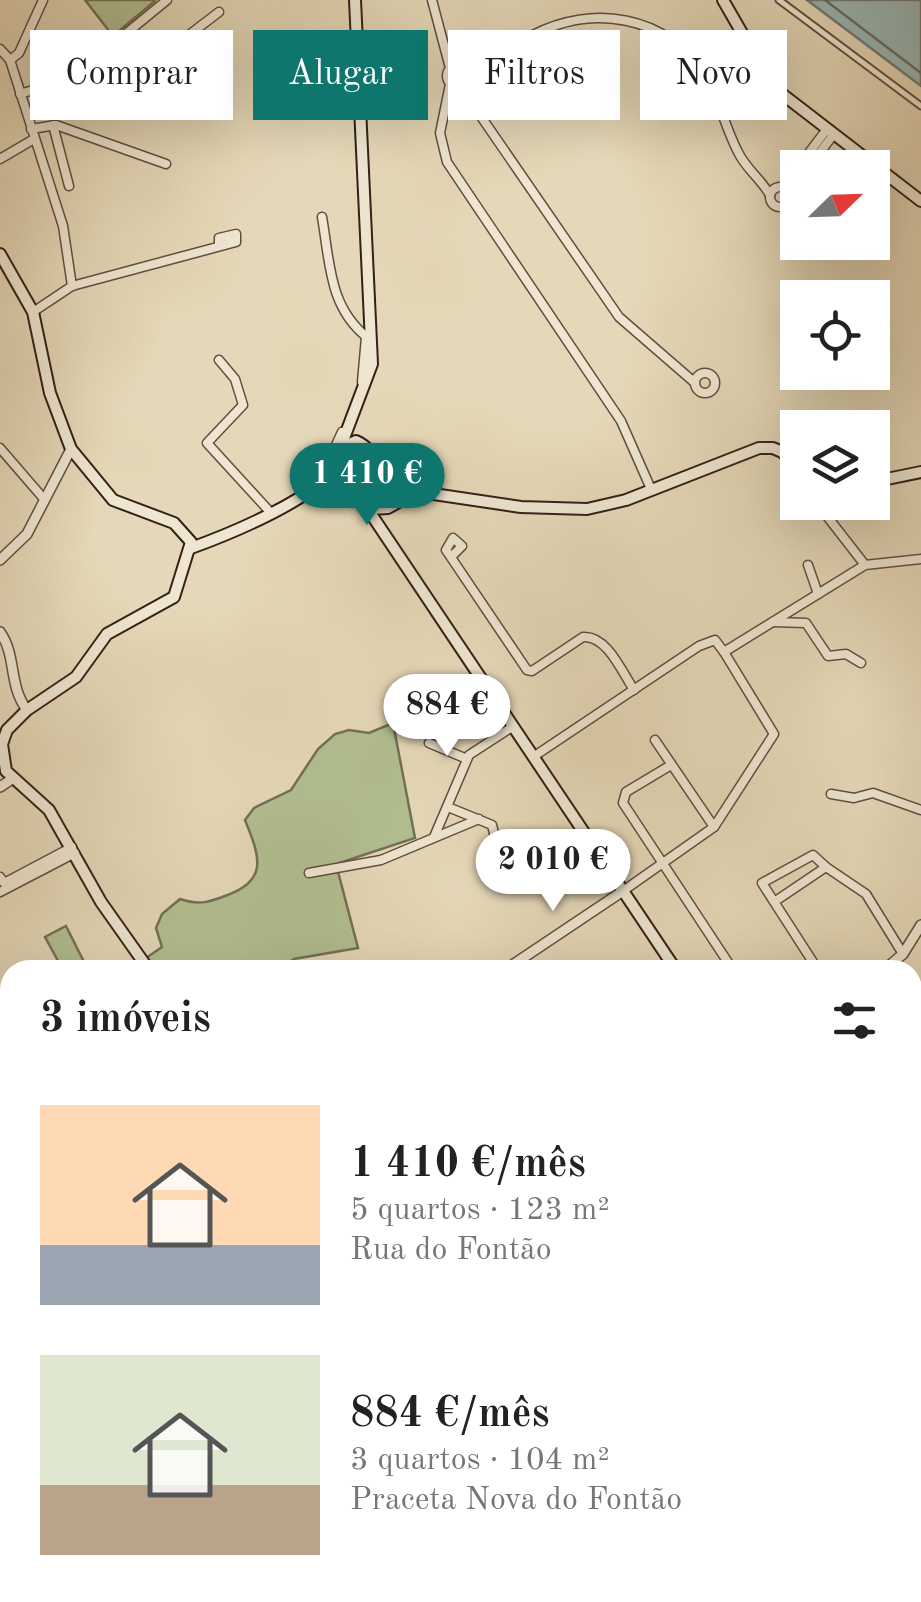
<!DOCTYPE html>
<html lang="pt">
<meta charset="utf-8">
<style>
:root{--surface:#fff;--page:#f2f2f2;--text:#222;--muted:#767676;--accent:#0f766e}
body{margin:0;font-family:"Old Standard TT",serif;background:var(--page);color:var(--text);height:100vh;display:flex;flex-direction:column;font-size:38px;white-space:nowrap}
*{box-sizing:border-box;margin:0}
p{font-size:32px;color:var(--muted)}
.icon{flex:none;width:55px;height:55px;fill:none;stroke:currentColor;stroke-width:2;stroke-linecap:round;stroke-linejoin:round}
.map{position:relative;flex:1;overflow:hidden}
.drawer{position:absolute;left:0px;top:960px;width:922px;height:642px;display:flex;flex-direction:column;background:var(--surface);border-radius:30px 30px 0 0;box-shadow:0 10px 40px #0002}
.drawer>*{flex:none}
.top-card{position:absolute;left:30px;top:30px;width:862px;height:90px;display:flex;gap:20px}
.needle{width:65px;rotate:67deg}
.fabs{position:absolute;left:780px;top:150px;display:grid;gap:20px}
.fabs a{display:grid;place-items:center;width:110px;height:110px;border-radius:0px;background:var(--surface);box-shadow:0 10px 40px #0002;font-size:50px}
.price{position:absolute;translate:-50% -85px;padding:0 22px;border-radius:35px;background:#fff;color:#222;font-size:32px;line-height:65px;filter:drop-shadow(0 2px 5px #0008)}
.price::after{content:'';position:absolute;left:50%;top:60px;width:30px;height:22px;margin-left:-15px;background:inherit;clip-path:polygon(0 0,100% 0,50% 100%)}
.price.on{background:var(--accent);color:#fff}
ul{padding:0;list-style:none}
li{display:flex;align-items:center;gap:30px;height:250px;padding:0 40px}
li span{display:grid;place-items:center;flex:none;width:280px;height:200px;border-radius:0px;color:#555}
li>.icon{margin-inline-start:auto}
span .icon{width:120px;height:120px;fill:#fffc;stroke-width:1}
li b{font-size:42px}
h2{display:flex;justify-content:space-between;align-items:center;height:120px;padding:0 40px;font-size:42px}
.tag{padding:0 35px;border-radius:0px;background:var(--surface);box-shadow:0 10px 40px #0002;font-size:35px;line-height:90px}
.tag.on{background:var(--accent);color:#fff}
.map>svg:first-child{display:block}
.green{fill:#b2bf91;stroke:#747054;stroke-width:2.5}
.water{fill:#98b8b6;stroke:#707b76;stroke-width:2.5}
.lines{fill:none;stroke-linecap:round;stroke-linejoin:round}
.shore{stroke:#666c66;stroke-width:2.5}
.stream{stroke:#707b76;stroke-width:2.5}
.pedestrian-casing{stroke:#614e3f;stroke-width:9}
.minor-casing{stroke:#614e3f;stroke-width:11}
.tertiary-casing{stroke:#614e3f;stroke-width:12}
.secondary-casing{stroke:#352017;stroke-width:14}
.pedestrian{stroke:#eee6d1;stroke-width:5}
.minor{stroke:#eee6d1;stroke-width:8}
.tertiary{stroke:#eee6d1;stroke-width:9}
.secondary{stroke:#eee6d1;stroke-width:10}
</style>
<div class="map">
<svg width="921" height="1602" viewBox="0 0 921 1602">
<rect width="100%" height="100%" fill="#e5d8b8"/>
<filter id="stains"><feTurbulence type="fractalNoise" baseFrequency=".002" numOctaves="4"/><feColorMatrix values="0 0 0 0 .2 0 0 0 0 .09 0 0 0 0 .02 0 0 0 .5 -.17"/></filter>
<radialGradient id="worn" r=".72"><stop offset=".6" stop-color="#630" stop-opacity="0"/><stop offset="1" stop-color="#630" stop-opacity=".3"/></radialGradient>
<g class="green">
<polygon points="85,0 155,0 155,1 113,36"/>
<path d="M 393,723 L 415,838 L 336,864 L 358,948 L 294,959 L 278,970 L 153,970 L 146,958 L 162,947 L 156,928 L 162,914 L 180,899 C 198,905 207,903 225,896 C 269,881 260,857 245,820 L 254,808 L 291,790 L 318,749 L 335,734 L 349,730 L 369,733 Z"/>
<polygon points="66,926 85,964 63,970 45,937"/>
<polygon points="921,1211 921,1414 912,1408 912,1214"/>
</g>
<polygon class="water" points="807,0 921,0 921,86"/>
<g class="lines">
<polyline class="shore" points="825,0 921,73"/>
<g class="stream">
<polyline points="912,1215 921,1214"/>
<polyline points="912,1413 920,1400 916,1332 921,1322"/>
<polyline points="809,1602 820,1592"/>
</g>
<g class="pedestrian-casing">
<polyline id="pedestrian" points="779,0 921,106"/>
</g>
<g class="minor-casing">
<g id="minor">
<polyline points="432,0 450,68"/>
<polyline points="0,49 10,60 63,226 72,286"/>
<polyline points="97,58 172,82 196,107"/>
<polyline points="10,60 19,53 43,0"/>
<circle cx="457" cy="76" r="10"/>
<polyline points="143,70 219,12"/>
<path d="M 467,75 C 484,56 511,47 533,35 C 593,4 665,15 704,74 C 719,98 725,127 738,152 C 746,169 761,179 770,195"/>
<polyline points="172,82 208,52"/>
<polyline points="450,84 440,133 447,162 621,421 651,489"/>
<polyline points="460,86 619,317 694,382"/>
<polyline points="20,94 72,78 167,0"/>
<polyline points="53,125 69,186"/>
<polyline points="31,129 56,125 166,164"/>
<polyline points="0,159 34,139"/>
<polyline points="808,168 834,134"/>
<circle cx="780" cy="197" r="10"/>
<polyline points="783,187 827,129"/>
<path d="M 322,217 C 330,263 329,308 368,338"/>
<polyline points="33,312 72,286 236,242 236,234 219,238 219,246"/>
<polyline points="219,360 235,379 243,405 207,443 271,513"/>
<circle cx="705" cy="383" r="10"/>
<polyline points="362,382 366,337"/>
<polyline points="0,448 44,499"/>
<polyline points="782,453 798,480"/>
<polyline points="311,481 327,464 342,432"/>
<polyline points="816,502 865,565"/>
<path d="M 453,555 L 462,546 L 453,538 L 446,550 L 527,670 L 532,671 L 583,637 C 607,635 622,672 634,690"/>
<polyline points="808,565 818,594"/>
<polyline points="773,622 806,623 828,656 846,654 861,663"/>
<polyline points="724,652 865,565 921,559"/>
<polyline points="655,740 714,827"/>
<polyline points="429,743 467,759"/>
<polyline points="533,757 699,646 715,640 724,652 774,734 714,827 623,891"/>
<polyline points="671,765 626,792 623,803 733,970"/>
<polyline points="831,794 854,798 873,793 921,810"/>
<polyline points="448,807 492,825 505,879"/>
<polyline points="434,837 469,755 512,727"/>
<polyline points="826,867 866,894 903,954"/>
<polyline points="309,873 381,860 479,819"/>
<polyline points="0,877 4,883 72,847"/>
<polyline points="0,892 75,853"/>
<polyline points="774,902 826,867 813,855 762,883 818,970"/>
<polyline points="0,1111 10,1107"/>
<polyline points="0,1204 10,1203"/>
<polyline points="0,1272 10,1283"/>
<polyline points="0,1387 10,1387"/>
<polyline points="562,1592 566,1602"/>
<polyline points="611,1592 633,1602 640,1592"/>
<polyline points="719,1592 723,1602"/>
<polyline points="479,1596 499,1592"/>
<polyline points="287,1602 297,1592"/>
</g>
</g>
<g class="tertiary-casing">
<g id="tertiary">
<polyline points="0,560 27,534 71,449"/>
<path d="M 0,632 C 17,656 8,685 27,710"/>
<polyline points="0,787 12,779"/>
<polyline points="505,970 623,891"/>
<polyline points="884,970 903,954 921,925"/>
</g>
</g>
<g class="secondary-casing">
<g id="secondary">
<polyline points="723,0 773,87 921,201"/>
<polyline points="0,254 33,312 50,393 71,449 113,500 174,523 191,542 174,597 107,634 76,677 27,710 7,730 2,744 6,771 49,810 101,902 149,970"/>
<polyline points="338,454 372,364 355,0"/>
<polyline points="872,482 921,472"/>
<polyline points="393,488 521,507 587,509 626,500 759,448 773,448 798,459"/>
<polyline points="361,499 676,970"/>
<path d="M 393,502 C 396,484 373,448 356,441 L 344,446 L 339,465 L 371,509 L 388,508 L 411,495"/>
<path d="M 191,548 C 227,535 322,497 338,462"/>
<polyline points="912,1043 921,1039"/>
<polyline points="912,1121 921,1117"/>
<polyline points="912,1150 921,1147"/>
<polyline points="107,1602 109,1592"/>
</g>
</g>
<use href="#pedestrian" class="pedestrian"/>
<use href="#minor" class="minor"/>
<use href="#tertiary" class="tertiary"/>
<use href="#secondary" class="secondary"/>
</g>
<rect width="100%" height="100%" filter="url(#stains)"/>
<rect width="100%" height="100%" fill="url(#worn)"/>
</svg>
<div class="fabs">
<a><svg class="needle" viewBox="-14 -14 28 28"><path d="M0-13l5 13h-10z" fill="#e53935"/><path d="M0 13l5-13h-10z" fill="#767676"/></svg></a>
<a><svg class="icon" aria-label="locate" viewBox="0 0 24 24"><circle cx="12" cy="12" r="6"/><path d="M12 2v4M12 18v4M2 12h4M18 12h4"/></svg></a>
<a><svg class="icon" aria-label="layers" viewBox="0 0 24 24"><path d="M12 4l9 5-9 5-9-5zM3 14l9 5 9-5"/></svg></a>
</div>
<b class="price on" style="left:367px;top:528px">1 410 €</b>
<b class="price" style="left:447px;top:759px">884 €</b>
<b class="price" style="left:553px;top:914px">2 010 €</b>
<div class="top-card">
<a class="tag">Comprar</a>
<a class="tag on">Alugar</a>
<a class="tag">Filtros</a>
<a class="tag">Novo</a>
</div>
<section class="drawer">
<h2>3 imóveis<svg class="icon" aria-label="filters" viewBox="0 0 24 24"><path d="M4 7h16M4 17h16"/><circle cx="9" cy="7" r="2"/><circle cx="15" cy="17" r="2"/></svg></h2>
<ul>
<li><span style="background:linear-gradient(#ffd9b3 70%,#9aa5b1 0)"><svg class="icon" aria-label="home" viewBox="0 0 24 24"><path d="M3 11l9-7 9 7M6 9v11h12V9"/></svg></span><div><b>1 410 €/mês</b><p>5 quartos · 123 m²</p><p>Rua do Fontão</p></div></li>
<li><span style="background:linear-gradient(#dfe7d0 65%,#b9a48a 0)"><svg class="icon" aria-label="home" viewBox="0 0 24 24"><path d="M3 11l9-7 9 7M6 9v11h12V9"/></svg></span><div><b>884 €/mês</b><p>3 quartos · 104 m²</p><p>Praceta Nova do Fontão</p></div></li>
</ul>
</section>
</div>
